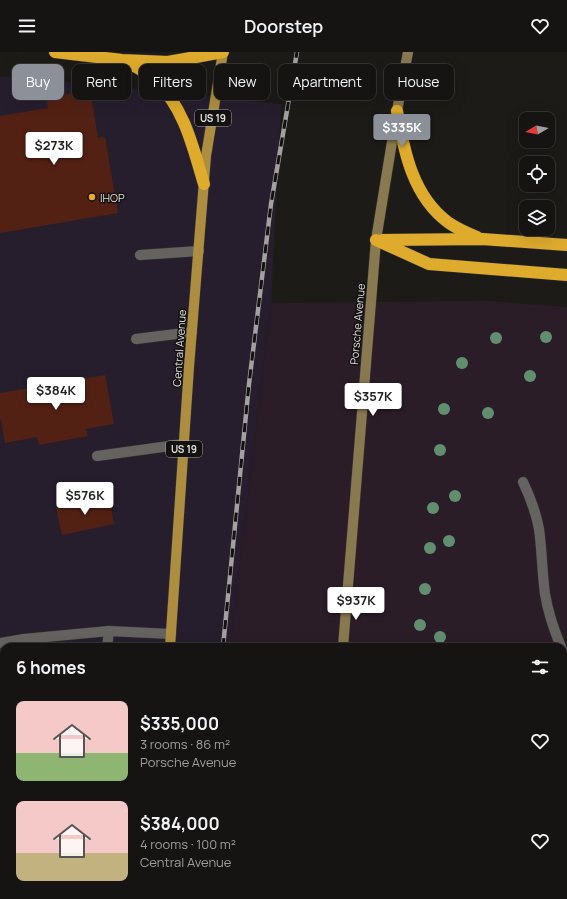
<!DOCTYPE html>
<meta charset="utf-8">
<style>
:root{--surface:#151412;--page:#1e1d1b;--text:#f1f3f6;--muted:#9d9e9f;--line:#343332;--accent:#8c9099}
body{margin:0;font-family:Manrope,sans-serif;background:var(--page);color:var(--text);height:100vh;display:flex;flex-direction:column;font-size:15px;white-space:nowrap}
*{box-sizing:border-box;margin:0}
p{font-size:13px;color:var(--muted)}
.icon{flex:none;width:22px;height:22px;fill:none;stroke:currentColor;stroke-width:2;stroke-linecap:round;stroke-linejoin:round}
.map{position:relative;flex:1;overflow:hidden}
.side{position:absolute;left:0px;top:591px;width:567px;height:256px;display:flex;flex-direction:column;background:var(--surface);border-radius:12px 12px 0 0;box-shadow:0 4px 16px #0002,0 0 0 1px var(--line)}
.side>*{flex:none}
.banner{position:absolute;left:12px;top:12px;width:543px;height:36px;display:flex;gap:8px}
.needle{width:26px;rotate:260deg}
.buttons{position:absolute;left:519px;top:60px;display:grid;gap:8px}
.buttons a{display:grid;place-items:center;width:36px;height:36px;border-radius:8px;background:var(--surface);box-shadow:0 4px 16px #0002,0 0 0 1px var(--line);font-size:20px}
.price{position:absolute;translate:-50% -34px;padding:0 9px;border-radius:4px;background:#fff;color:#222;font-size:13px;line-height:26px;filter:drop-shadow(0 1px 2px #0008)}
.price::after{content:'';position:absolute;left:50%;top:24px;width:12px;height:9px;margin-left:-6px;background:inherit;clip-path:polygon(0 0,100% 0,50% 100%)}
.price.on{background:var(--accent);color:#fff}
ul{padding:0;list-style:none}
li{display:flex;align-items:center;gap:12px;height:100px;padding:0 16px}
li span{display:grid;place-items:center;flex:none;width:112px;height:80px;border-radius:8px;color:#555}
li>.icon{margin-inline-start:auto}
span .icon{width:48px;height:48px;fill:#fffc;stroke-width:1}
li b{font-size:17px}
h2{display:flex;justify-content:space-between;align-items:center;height:48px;padding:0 16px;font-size:17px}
.chip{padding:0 14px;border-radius:8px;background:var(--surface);box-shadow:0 4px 16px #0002,0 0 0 1px var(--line);font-size:14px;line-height:36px}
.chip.on{background:var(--accent);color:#fff}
header{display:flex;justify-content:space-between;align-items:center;height:52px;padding:0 16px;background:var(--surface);font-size:18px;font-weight:600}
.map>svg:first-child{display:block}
.commercial{fill:#261e2d}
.industrial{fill:#2b1d28}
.building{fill:#532114}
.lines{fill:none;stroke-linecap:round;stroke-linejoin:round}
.lane-casing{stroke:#373634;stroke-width:11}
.street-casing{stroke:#373634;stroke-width:11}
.secondary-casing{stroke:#373634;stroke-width:11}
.primary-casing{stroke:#373634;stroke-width:11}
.highway-casing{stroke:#373634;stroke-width:13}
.lane{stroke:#646360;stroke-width:10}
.street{stroke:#646360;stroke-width:10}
.secondary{stroke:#897950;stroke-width:10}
.primary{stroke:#ad8e41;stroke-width:10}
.highway{stroke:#deab2c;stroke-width:12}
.rail-casing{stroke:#a1a19f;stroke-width:4.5}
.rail{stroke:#131210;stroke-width:3;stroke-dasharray:9;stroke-linecap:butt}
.tree{fill:#628e70}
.poi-dot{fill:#eca93a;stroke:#131210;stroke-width:1.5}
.labels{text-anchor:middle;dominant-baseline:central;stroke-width:3;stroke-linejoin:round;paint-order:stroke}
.shield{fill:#131210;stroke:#a2a2a0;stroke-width:1}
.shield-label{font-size:10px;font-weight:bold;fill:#dfdfdd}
.poi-label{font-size:11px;fill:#dfdfdd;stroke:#131210;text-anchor:start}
.street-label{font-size:11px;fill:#dfdfdd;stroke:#131210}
</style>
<header><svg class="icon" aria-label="menu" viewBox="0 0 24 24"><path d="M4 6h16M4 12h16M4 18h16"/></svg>Doorstep<svg class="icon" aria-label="heart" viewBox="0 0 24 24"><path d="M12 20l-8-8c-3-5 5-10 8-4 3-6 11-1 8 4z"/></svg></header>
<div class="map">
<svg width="567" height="847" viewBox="0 0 567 847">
<rect width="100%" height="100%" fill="#1c1b18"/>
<polygon class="commercial" points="0,25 20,25 281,52 271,251 230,595 4,595 4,843 195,843 195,847 0,847"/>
<polygon class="industrial" points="489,249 567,255 567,847 195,847 195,843 563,843 563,595 230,595 271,251"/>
<g class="building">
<polygon points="90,38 98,86 105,85 118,161 0,181 0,64 48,56 46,46"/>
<polygon points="105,323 114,372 86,377 88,384 39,393 37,385 5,391 0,364 0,341"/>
<polygon points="109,445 114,472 62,483 56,456"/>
</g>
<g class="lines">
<g class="lane-casing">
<g id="lane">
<polyline points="140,203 199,199"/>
<polyline points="136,287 192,280"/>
<polyline points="97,404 184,392"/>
<path d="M 523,430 C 530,445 536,460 539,477 C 542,498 542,520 545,542 C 548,560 554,578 561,595"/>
<polyline points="0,591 24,587 109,579"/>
<polyline points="107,595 109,579 171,582"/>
<polyline points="563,599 567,608"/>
</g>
</g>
<g class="street-casing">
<g id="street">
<polyline points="0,791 4,791"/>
<polyline points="423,843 438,847"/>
</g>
</g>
<g class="secondary-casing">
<g id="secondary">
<polyline points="343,595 376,188 397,59 408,0"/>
<polyline points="316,847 317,843"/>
</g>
</g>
<g class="primary-casing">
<g id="primary">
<polyline points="170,595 189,315 206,104 223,0"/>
<polyline points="152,847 152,843"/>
</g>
</g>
<g class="highway-casing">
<g id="highway">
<polyline points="55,0 122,8 168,10 223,0"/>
<path d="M 125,9 C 136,15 148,21 156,29 C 185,57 193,96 204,132"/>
<path d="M 397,59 C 404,100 413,145 449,171 C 458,177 467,181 477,185"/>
<polyline points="376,188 429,212 567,223"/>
<polyline points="382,188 482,187 567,193"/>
</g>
</g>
<use href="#lane" class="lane"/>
<use href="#street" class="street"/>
<use href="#secondary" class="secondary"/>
<use href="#primary" class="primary"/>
<use href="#highway" class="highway"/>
<g class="rail-casing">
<g id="rail">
<polyline points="223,595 249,332 271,152 297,0"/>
<polyline points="199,847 199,843"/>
</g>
</g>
<use href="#rail" class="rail"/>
</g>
<g class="tree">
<circle cx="546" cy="285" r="6"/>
<circle cx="496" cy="286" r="6"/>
<circle cx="462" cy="311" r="6"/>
<circle cx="530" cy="324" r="6"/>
<circle cx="444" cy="357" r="6"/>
<circle cx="488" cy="361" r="6"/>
<circle cx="440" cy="398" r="6"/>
<circle cx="455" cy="444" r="6"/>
<circle cx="433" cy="456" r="6"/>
<circle cx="449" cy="489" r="6"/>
<circle cx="430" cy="496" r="6"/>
<circle cx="425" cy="537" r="6"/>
<circle cx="420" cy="573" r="6"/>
<circle cx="440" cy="585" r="6"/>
</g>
<circle class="poi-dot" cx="92" cy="145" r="4"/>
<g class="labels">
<g class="shield">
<rect x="195" y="58" width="36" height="16" rx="3"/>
<rect x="166" y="389" width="36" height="16" rx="3"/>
</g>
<g class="shield-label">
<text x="213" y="66">US 19</text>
<text x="184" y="397">US 19</text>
</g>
<g class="poi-label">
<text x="100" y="145">IHOP</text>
</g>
<g class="street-label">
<text transform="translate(357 272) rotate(-85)">Porsche Avenue</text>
<text transform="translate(179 296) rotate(-86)">Central Avenue</text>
</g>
</g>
</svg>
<div class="buttons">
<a><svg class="needle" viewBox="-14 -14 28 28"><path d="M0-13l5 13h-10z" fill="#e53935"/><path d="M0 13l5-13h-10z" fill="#9d9e9f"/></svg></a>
<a><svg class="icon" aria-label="locate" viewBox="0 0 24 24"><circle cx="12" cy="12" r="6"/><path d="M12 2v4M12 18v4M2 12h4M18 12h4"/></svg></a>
<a><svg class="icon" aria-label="layers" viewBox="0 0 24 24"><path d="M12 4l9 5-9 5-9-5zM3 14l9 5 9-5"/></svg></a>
</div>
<b class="price on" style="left:402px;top:96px">$335K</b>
<b class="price" style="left:54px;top:114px">$273K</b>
<b class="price" style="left:56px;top:359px">$384K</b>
<b class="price" style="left:373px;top:365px">$357K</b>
<b class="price" style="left:85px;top:464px">$576K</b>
<b class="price" style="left:356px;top:569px">$937K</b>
<div class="banner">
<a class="chip on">Buy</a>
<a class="chip">Rent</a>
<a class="chip">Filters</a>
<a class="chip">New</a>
<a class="chip">Apartment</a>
<a class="chip">House</a>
</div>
<section class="side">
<h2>6 homes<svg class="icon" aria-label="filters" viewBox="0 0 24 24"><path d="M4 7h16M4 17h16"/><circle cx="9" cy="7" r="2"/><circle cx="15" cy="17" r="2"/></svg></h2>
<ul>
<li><span style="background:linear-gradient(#f6c9c9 65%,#8fb573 0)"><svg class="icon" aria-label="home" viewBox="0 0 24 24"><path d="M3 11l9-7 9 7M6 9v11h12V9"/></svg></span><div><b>$335,000</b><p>3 rooms · 86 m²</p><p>Porsche Avenue</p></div><svg class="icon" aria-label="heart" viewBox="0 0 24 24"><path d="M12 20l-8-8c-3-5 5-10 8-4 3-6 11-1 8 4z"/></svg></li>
<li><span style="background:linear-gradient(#f6c9c9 65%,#c2b280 0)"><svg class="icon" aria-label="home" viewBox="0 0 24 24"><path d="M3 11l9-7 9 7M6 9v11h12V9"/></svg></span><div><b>$384,000</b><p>4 rooms · 100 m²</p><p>Central Avenue</p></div><svg class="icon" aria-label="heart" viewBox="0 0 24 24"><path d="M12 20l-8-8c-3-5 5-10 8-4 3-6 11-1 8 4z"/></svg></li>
</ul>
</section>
</div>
